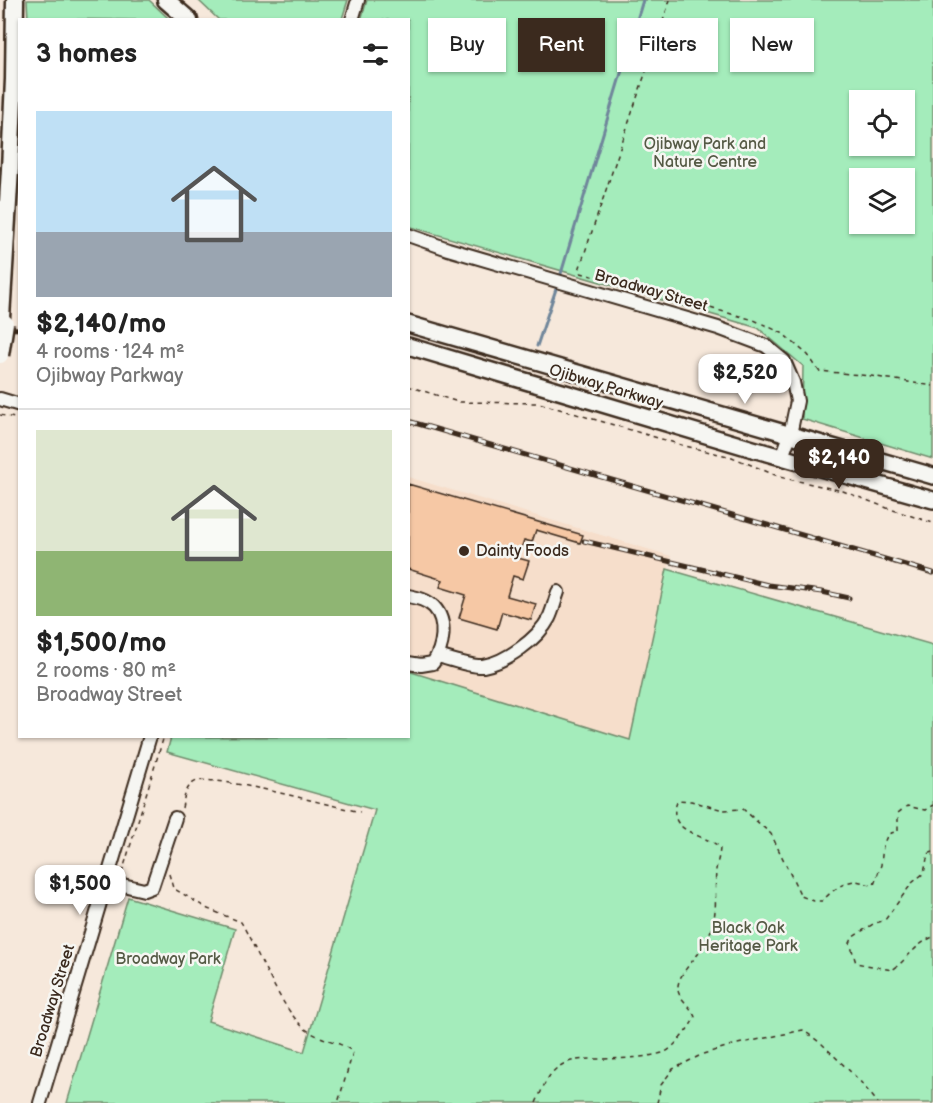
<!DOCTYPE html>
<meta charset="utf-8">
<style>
:root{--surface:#fff;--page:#f2f2f2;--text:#222;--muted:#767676;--line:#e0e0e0;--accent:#3b2a1e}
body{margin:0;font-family:"Balsamiq Sans",sans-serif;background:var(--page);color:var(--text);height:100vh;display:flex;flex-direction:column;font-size:22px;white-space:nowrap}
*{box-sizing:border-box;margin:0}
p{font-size:20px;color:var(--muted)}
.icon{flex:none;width:33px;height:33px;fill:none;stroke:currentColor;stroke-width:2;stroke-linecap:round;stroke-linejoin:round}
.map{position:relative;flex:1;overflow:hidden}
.sheet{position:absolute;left:18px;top:18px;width:392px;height:720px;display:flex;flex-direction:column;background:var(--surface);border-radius:0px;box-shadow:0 2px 4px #0004}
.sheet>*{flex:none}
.top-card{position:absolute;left:428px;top:18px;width:416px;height:54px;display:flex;gap:12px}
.buttons{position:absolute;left:849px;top:90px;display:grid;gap:12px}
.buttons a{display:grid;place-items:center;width:66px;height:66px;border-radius:0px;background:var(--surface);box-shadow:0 2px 4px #0004;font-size:30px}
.price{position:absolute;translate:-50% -51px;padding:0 14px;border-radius:12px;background:#fff;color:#222;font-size:20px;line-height:39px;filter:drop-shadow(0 2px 3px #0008)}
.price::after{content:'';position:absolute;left:50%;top:36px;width:18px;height:14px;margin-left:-9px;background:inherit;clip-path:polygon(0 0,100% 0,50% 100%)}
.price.current{background:var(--accent);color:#fff}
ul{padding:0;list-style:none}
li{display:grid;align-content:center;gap:12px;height:318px;padding:0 18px}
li+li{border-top:2px solid var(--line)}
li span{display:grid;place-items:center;height:186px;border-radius:0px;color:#555}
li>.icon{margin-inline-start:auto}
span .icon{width:108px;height:108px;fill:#fffc;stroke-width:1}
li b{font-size:26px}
h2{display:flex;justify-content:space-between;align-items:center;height:72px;padding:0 18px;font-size:26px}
.tag{padding:0 21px;border-radius:0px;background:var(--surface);box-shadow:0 2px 4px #0004;font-size:21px;line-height:54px}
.tag.current{background:var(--accent);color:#fff}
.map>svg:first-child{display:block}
.built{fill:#f6decb}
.green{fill:#a4ecbb;stroke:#708b6c;stroke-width:1.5;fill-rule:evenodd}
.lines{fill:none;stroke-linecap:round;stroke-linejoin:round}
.stream{stroke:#70869b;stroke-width:3}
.building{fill:#f6c8a5;stroke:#3b2a1e;stroke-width:1.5}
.minor-casing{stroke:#3b2a1e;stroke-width:16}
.major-casing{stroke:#3b2a1e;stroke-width:20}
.highway-casing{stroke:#3b2a1e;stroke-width:21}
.path{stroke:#3b2a1e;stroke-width:1.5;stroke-dasharray:4.5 4.5;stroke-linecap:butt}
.minor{stroke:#f6f6f2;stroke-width:12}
.major{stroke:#f6f6f2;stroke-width:15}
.highway{stroke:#f6f6f2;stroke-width:16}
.rail-casing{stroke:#3b2a1e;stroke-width:5}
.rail{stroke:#f6f6f2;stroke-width:3;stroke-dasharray:9;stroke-linecap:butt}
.highway-bridge-casing{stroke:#3b2a1e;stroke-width:21;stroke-linecap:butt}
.highway-bridge{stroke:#f6f6f2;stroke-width:16}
.poi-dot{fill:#3b2a1e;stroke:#f6f6f2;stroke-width:2}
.labels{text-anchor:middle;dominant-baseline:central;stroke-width:5;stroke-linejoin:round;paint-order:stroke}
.park-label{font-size:16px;fill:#555a45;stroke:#f6f6f2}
.street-label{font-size:16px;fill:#3b2a1e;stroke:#f6f6f2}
.poi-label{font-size:16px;fill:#3b2a1e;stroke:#f6f6f2;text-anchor:start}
</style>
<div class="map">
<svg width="933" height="1103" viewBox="0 0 933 1103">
<rect width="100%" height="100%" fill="#f6e8db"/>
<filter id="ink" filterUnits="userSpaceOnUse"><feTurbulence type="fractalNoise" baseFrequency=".0167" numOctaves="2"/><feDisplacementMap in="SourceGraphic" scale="12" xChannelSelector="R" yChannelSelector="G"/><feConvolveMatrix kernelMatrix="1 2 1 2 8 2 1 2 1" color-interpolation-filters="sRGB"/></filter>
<g filter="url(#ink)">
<polygon class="built" points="408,477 671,556 630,740 408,671"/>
<g class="green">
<polygon points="27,0 149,0 168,18 167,20 28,19"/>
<polygon points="198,0 348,0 342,19 219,20"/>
<path d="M 367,0 L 933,0 L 933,459 L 802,419 L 803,366 L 758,328 L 408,226 L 408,20 L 361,20 ZM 860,100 L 904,100 L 904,146 L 860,146 ZM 860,178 L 904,178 L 904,224 L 860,224 Z"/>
<polygon points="667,569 933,645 933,1103 67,1103 128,897 235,929 208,1021 304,1052 375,810 167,752 171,737 408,736 408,671 630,740"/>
</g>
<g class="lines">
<g class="stream">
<polyline points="560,277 643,0"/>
<polyline points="537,346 558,283"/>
</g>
</g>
<polygon class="building" points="408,484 583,535 580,543 536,530 532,542 524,540 518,558 529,561 523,579 513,576 507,596 536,604 531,620 502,612 497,629 459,618 466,595 440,587 443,580 408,569"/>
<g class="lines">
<g class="minor-casing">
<g id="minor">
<polyline points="352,20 358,0"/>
<polyline points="408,235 448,249 718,328 766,346 784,361 793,382 797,401 790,435 782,457"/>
<polyline points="0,399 20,405"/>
<path d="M 408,596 C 418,598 427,600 434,607 C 448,622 443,648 433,663 L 421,665 L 408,663"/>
<path d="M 438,656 C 449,659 472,667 483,666 C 506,662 538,639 549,618 C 553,610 555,600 558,592"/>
<polyline points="106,881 144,890 152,887 175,818"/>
<polyline points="40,1103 150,736"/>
</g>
</g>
<g class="major-casing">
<g id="major">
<polyline points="408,324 933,476"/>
<polyline points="408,346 753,449 933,500"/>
</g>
</g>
<g class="highway-casing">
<g id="highway">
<polyline points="166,0 189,20"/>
<polyline points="10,169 14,79 15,0"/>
</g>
</g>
<g class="path">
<polyline points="670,0 579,270 581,273 754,320 782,333 808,355 819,371 871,376 933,386"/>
<polyline points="408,386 458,402 539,403 685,446 732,457 780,477 843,491 887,508 933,523"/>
<polyline points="0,415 20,419"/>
<path d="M 182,808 C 184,797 186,785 197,781 C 218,775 332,806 360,812"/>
<path d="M 933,852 L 928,854 L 924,873 L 912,883 L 885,920 L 873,924 L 853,937 L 850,943 L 856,963 L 892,970 C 907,960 915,944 933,937"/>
<polyline points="122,873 164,736"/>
<path d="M 169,874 L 173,888 L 208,909 L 241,922 C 257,950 280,1006 303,1027 C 317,1040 339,1040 353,1052 L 338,1103"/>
<path d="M 536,1103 C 542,1090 546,1077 557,1068 C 569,1059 583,1059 597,1059 C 615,1059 649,1058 665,1052 C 674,1048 691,1026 695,1017 C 691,1006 679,999 678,990 C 676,975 696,959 703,947 C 720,918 714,901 716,870 C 717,862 720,855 720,847 C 704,834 663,832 678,800 L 691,801 L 723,810 L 743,809 L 771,834 L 801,896 L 814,901 L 822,901 C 831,892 842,882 855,881 C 861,881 867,885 874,885 L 881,865 L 883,845 L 888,834 L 898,831 L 898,813 L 907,806 L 925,810 L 933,805"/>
<polyline points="657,1103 661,1085 673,1069 703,1054 733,1045 803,1030 822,1044 859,1080 878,1103"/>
</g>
<use href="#minor" class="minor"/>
<use href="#major" class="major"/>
<use href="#highway" class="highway"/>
<g class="rail-casing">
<g id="rail">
<polyline points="0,328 20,329"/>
<polyline points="408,421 933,573"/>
<polyline points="584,541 768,585 822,592 849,598"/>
</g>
</g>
<use href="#rail" class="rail"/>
<g class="highway-bridge-casing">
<g id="highway-bridge">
<polyline points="0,334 10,169"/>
<polyline points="0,355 5,323"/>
</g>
</g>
<use href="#highway-bridge" class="highway-bridge"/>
</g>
</g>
<circle class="poi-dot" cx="464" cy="551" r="6"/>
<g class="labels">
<g class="park-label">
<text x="705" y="144">Ojibway Park and<tspan x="705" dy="18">Nature Centre</tspan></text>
<text x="748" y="928">Black Oak<tspan x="748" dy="18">Heritage Park</tspan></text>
<text x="168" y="959">Broadway Park</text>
</g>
<g class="street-label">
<text transform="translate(651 291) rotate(16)">Broadway Street</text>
<text transform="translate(606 387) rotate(17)">Ojibway Parkway</text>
<text transform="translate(53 1001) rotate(-73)">Broadway Street</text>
</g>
<g class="poi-label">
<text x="476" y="551">Dainty Foods</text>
</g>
</g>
</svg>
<div class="buttons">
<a><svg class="icon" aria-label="locate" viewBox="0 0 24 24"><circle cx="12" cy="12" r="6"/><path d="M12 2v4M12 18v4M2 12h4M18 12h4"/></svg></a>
<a><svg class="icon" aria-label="layers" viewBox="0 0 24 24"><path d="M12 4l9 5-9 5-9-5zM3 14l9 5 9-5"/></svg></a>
</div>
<b class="price" style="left:745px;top:405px">$2,520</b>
<b class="price current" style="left:839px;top:490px">$2,140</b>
<b class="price" style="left:80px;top:916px">$1,500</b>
<div class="top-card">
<a class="tag">Buy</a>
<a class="tag current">Rent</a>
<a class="tag">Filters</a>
<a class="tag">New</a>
</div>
<section class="sheet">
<h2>3 homes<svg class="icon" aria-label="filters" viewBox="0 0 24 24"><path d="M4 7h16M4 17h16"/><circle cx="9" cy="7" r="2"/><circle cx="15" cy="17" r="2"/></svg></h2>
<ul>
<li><span style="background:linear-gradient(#bfe0f5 65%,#9aa5b1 0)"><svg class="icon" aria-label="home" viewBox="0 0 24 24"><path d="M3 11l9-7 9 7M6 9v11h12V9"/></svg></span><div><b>$2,140/mo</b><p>4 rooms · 124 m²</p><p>Ojibway Parkway</p></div></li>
<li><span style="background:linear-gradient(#dfe7d0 65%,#8fb573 0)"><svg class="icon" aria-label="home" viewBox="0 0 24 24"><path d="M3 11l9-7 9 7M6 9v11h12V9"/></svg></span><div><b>$1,500/mo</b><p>2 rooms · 80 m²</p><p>Broadway Street</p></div></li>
</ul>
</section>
</div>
